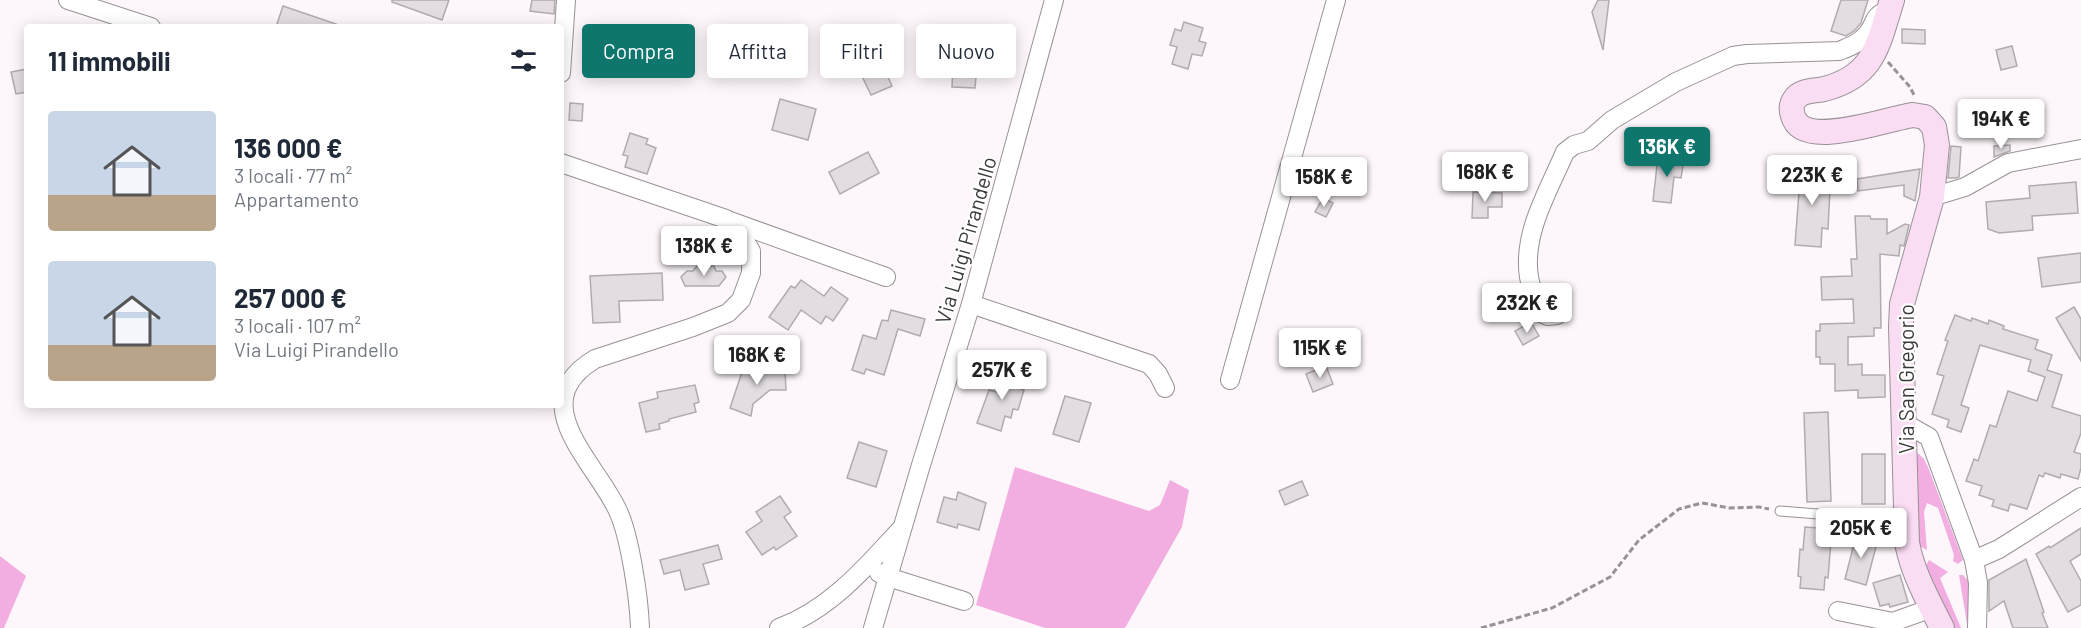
<!DOCTYPE html>
<html lang="it">
<meta charset="utf-8">
<style>
:root{--surface:#fff;--page:#f2f2f3;--text:#1f2937;--muted:#747a83;--accent:#0f766e}
body{margin:0;font-family:Barlow,sans-serif;background:var(--page);color:var(--text);height:100vh;display:flex;flex-direction:column;font-size:22px;white-space:nowrap}
*{box-sizing:border-box;margin:0}
p{font-size:20px;color:var(--muted)}
.icon{flex:none;width:33px;height:33px;fill:none;stroke:currentColor;stroke-width:2;stroke-linecap:round;stroke-linejoin:round}
.map{position:relative;flex:1;overflow:hidden}
.drawer{position:absolute;left:24px;top:24px;width:540px;height:384px;display:flex;flex-direction:column;background:var(--surface);border-radius:6px;box-shadow:0 3px 15px #0003}
.drawer>*{flex:none}
.guide{position:absolute;left:582px;top:24px;width:570px;height:54px;display:flex;gap:12px}
.price{position:absolute;translate:-50% -51px;padding:0 14px;border-radius:6px;background:#fff;color:#222;font-size:20px;line-height:39px;filter:drop-shadow(0 2px 3px #0008)}
.price::after{content:'';position:absolute;left:50%;top:36px;width:18px;height:14px;margin-left:-9px;background:inherit;clip-path:polygon(0 0,100% 0,50% 100%)}
.price.active{background:var(--accent);color:#fff}
ul{padding:0;list-style:none}
li{display:flex;align-items:center;gap:18px;height:150px;padding:0 24px}
li span{display:grid;place-items:center;flex:none;width:168px;height:120px;border-radius:6px;color:#555}
li>.icon{margin-inline-start:auto}
span .icon{width:72px;height:72px;fill:#fffc;stroke-width:1}
li b{font-size:26px}
h2{display:flex;justify-content:space-between;align-items:center;height:72px;padding:0 24px;font-size:26px}
.chip{padding:0 21px;border-radius:6px;background:var(--surface);box-shadow:0 3px 15px #0003;font-size:21px;line-height:54px}
.chip.active{background:var(--accent);color:#fff}
.map>svg:first-child{display:block}
.green{fill:#f2aee1}
.building{fill:#e3dde1;stroke:#b1abaf;stroke-width:1.5}
.lines{fill:none;stroke-linecap:round;stroke-linejoin:round}
.lane-casing{stroke:#989296;stroke-width:11}
.street-casing{stroke:#989296;stroke-width:20}
.secondary-casing{stroke:#989296;stroke-width:26}
.path{stroke:#969295;stroke-width:3;stroke-dasharray:6 3;stroke-linecap:butt}
.lane{stroke:#fff;stroke-width:9}
.street{stroke:#fff;stroke-width:18}
.secondary{stroke:#fadcf3;stroke-width:24}
.labels{text-anchor:middle;dominant-baseline:central;stroke-width:4.5;stroke-linejoin:round;paint-order:stroke}
.street-label{font-size:21px;fill:#3b383a;stroke:#fff}
</style>
<div class="map">
<svg width="2081" height="628" viewBox="0 0 2081 628">
<rect width="100%" height="100%" fill="#fdf7fb"/>
<g class="green">
<polygon points="1915,454 1919,454 1924,459 1928,467 1963,560 1958,564 1953,561 1954,555 1938,508 1927,503 1924,512 1927,550 1917,545"/>
<polygon points="1015,467 1149,511 1160,505 1170,480 1189,490 1182,527 1125,628 1045,628 976,605"/>
<polygon points="0,556 26,576 4,628 0,628"/>
<polygon points="1929,560 1948,572 1940,578 1961,628 1951,628 1922,573"/>
<polygon points="1959,575 1963,575 1971,584 1967,624"/>
</g>
<g class="building">
<polygon points="392,0 449,0 442,20 392,2"/>
<polygon points="532,0 555,0 554,14 530,11"/>
<polygon points="1598,0 1609,0 1603,50 1592,12"/>
<polygon points="1841,0 1868,0 1861,23 1854,31 1846,36 1831,31"/>
<polygon points="283,6 339,25 339,27 276,27"/>
<polygon points="1184,22 1203,28 1199,41 1206,43 1202,56 1192,54 1188,69 1172,64 1177,47 1170,45 1175,29 1181,31"/>
<polygon points="1902,29 1925,30 1925,44 1902,43"/>
<polygon points="889,33 899,56 882,64 892,86 871,95 860,72 873,66 868,57 873,54 868,42"/>
<polygon points="974,37 995,38 994,62 986,61 986,67 977,66 975,88 952,87 953,65 967,66 968,46 973,46"/>
<polygon points="2012,46 2017,66 2001,70 1996,50"/>
<polygon points="27,69 27,92 16,94 11,72"/>
<polygon points="780,99 816,109 808,140 772,130"/>
<polygon points="570,103 583,104 582,121 569,120"/>
<polygon points="630,133 648,139 646,144 656,148 647,174 625,167 628,156 623,155"/>
<polygon points="2010,145 2010,151 1994,157 1994,146"/>
<polygon points="1951,146 1961,147 1959,177 1956,178 1948,178"/>
<polygon points="868,152 879,173 840,194 829,172"/>
<polygon points="1658,156 1684,159 1681,178 1674,177 1671,203 1653,201"/>
<polygon points="1801,165 1826,166 1824,189 1830,189 1828,229 1822,228 1821,247 1795,245"/>
<polygon points="1920,169 1915,201 1904,196 1904,185 1858,191 1857,179"/>
<polygon points="2076,182 2078,213 2032,216 2033,230 1999,233 1988,229 1986,202 2030,198 2029,186"/>
<polygon points="1473,192 1502,193 1502,207 1488,207 1488,218 1472,218"/>
<polygon points="1323,198 1333,203 1326,217 1315,212"/>
<polygon points="1855,216 1870,216 1871,219 1887,219 1887,234 1905,224 1909,225 1904,246 1900,245 1899,256 1880,254 1881,328 1874,328 1874,336 1848,337 1848,365 1862,364 1862,375 1885,375 1885,397 1858,398 1858,390 1835,391 1835,364 1820,364 1820,357 1816,357 1816,331 1820,331 1820,324 1854,323 1853,299 1822,300 1821,277 1852,276 1851,259 1857,259"/>
<polygon points="2081,253 2081,282 2042,287 2038,258"/>
<polygon points="697,266 714,266 716,271 722,271 726,277 719,286 685,286 681,277 687,271 693,271"/>
<polygon points="662,273 663,300 619,301 620,322 593,323 590,276"/>
<polygon points="801,280 824,296 831,287 848,299 833,321 826,316 821,324 801,310 788,330 769,317 791,286 795,288"/>
<polygon points="2074,307 2081,319 2081,361 2056,318"/>
<polygon points="891,310 925,319 920,336 898,329 884,375 866,369 864,374 852,370 863,335 876,339 882,320 888,321"/>
<polygon points="1955,315 1971,321 1972,318 1988,324 1989,320 2004,326 2003,329 2038,340 2035,349 2052,355 2047,370 2062,375 2052,407 2081,416 2081,433 2074,452 2081,454 2081,468 2078,479 2061,474 2060,478 2045,473 2043,477 2039,475 2027,509 2010,504 2008,511 1992,506 1994,500 1979,495 1982,486 1966,481 1974,459 1978,461 1990,425 1996,427 2008,391 2037,401 2045,377 2028,371 2031,360 1980,345 1961,405 1969,408 1961,432 1947,427 1949,420 1932,414 1944,376 1937,374 1948,341 1945,340"/>
<polygon points="1531,322 1539,336 1523,345 1515,331"/>
<polygon points="769,359 771,368 777,365 777,370 785,370 786,390 770,390 753,404 751,416 730,408 742,372 759,371 757,361"/>
<polygon points="1326,366 1333,384 1313,392 1306,374"/>
<polygon points="1003,370 1024,377 1021,389 1024,390 1018,410 1013,409 1011,418 1005,416 1001,431 977,423 989,390 996,392"/>
<polygon points="695,385 699,402 694,404 696,412 669,419 669,421 659,424 660,429 646,432 639,403 658,398 657,392"/>
<polygon points="1065,396 1091,403 1079,442 1053,434"/>
<polygon points="1828,412 1831,501 1807,502 1804,413"/>
<polygon points="859,442 887,451 876,487 847,478"/>
<rect x="1862" y="454" width="23" height="50"/>
<polygon points="1302,481 1308,495 1285,505 1279,491"/>
<polygon points="958,492 986,503 979,530 958,524 957,528 937,522 944,497 956,500"/>
<polygon points="780,496 791,512 784,517 797,536 776,550 774,547 762,555 746,532 762,521 756,512"/>
<polygon points="1805,527 1832,529 1828,578 1825,577 1824,590 1800,588 1801,577 1798,576 1800,549 1803,550"/>
<polygon points="2081,528 2081,554 2070,561 2081,581 2081,605 2068,612 2036,554 2049,546 2050,548"/>
<polygon points="1859,534 1878,539 1866,585 1845,579 1856,536 1859,536"/>
<polygon points="718,545 722,559 703,564 709,584 685,590 680,570 664,574 660,560"/>
<polygon points="2026,559 2044,612 2042,613 2048,628 2013,628 2004,601 1989,611 1989,580"/>
<polygon points="1900,575 1908,602 1890,607 1889,604 1880,606 1873,583"/>
</g>
<g class="lines">
<g class="lane-casing">
<polyline id="lane" points="1780,511 1906,521"/>
</g>
<g class="street-casing">
<g id="street">
<polyline points="68,0 151,27"/>
<polyline points="561,73 566,0"/>
<path d="M 561,163 L 726,219 L 743,238 L 751,251 L 751,273 L 741,300 L 728,313 L 693,327 L 595,359 C 522,403 596,462 618,511 C 630,537 639,598 640,628"/>
<polyline points="1932,197 1965,187 2008,163 2081,149"/>
<polyline points="730,221 886,277"/>
<polyline points="971,304 1149,364 1158,374 1165,388"/>
<path d="M 1557,315 L 1548,316 L 1541,313 C 1536,301 1531,289 1529,277 C 1522,233 1549,190 1565,152 L 1574,145 L 1588,141 L 1612,120 L 1676,82 L 1733,56 L 1747,54 L 1839,51 C 1849,47 1860,43 1867,34 C 1878,21 1870,18 1888,10"/>
<polyline points="1230,380 1336,0"/>
<polyline points="1904,423 1929,437 1974,560 1999,549 2081,497"/>
<polyline points="1974,560 1978,583 1977,628"/>
<polyline points="879,573 888,577 964,601"/>
<polyline points="1838,611 1893,622 1932,608"/>
<path d="M 779,628 C 829,610 865,568 900,530"/>
<polyline points="873,628 921,465 971,304 1054,0"/>
</g>
</g>
<g class="secondary-casing">
<path id="secondary" d="M 1892,0 C 1878,44 1875,76 1824,89 C 1815,91 1801,90 1795,99 C 1791,104 1791,110 1793,116 C 1803,151 1888,118 1913,115 L 1925,117 L 1934,127 L 1937,145 L 1932,197 L 1902,304 L 1901,327 L 1907,543 C 1913,574 1928,600 1942,628"/>
</g>
<g class="path">
<polyline points="1888,62 1910,87 1915,97"/>
<polyline points="1481,628 1552,608 1610,577 1639,540 1679,509 1702,503 1730,508 1759,507 1769,509"/>
</g>
<use href="#lane" class="lane"/>
<use href="#street" class="street"/>
<use href="#secondary" class="secondary"/>
</g>
<g class="labels">
<g class="street-label">
<text transform="translate(965 240) rotate(-74)">Via Luigi Pirandello</text>
<text transform="translate(1905 379) rotate(-90)">Via San Gregorio</text>
</g>
</g>
</svg>
<b class="price" style="left:2001px;top:150px">194K €</b>
<b class="price active" style="left:1667px;top:178px">136K €</b>
<b class="price" style="left:1485px;top:203px">168K €</b>
<b class="price" style="left:1812px;top:206px">223K €</b>
<b class="price" style="left:1324px;top:208px">158K €</b>
<b class="price" style="left:704px;top:277px">138K €</b>
<b class="price" style="left:1527px;top:334px">232K €</b>
<b class="price" style="left:1320px;top:379px">115K €</b>
<b class="price" style="left:757px;top:386px">168K €</b>
<b class="price" style="left:1002px;top:401px">257K €</b>
<b class="price" style="left:1861px;top:559px">205K €</b>
<div class="guide">
<a class="chip active">Compra</a>
<a class="chip">Affitta</a>
<a class="chip">Filtri</a>
<a class="chip">Nuovo</a>
</div>
<section class="drawer">
<h2>11 immobili<svg class="icon" aria-label="filters" viewBox="0 0 24 24"><path d="M4 7h16M4 17h16"/><circle cx="9" cy="7" r="2"/><circle cx="15" cy="17" r="2"/></svg></h2>
<ul>
<li><span style="background:linear-gradient(#c9d6e8 70%,#b9a48a 0)"><svg class="icon" aria-label="home" viewBox="0 0 24 24"><path d="M3 11l9-7 9 7M6 9v11h12V9"/></svg></span><div><b>136 000 €</b><p>3 locali · 77 m²</p><p>Appartamento</p></div></li>
<li><span style="background:linear-gradient(#c9d6e8 70%,#b9a48a 0)"><svg class="icon" aria-label="home" viewBox="0 0 24 24"><path d="M3 11l9-7 9 7M6 9v11h12V9"/></svg></span><div><b>257 000 €</b><p>3 locali · 107 m²</p><p>Via Luigi Pirandello</p></div></li>
</ul>
</section>
</div>
